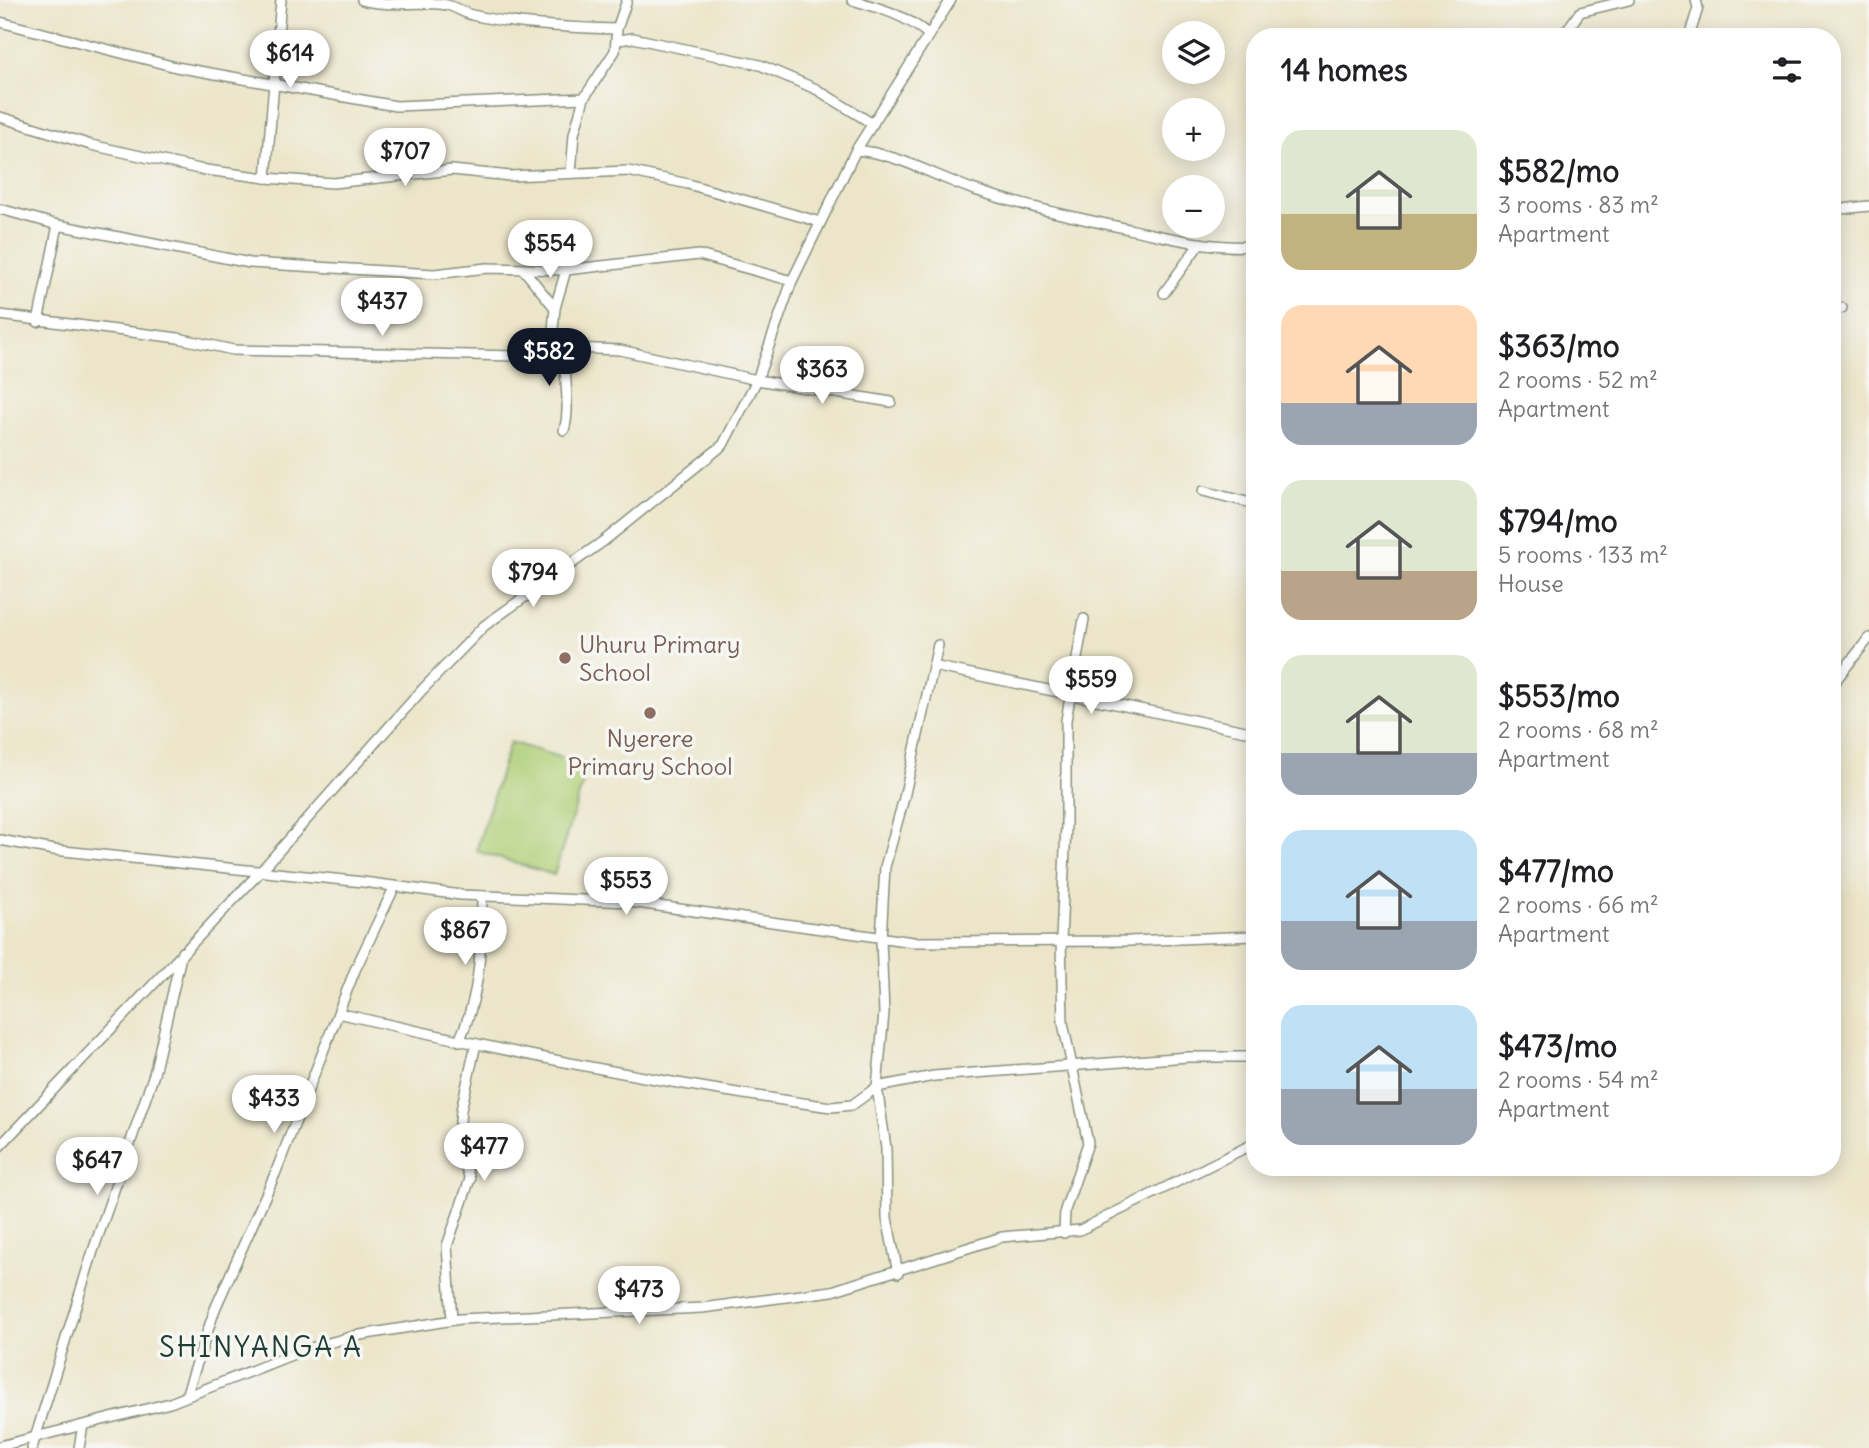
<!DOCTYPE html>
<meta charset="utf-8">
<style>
:root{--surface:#fff;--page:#f2f2f2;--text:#202124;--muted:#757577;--accent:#111827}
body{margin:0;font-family:Delius,sans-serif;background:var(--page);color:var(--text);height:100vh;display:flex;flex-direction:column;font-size:26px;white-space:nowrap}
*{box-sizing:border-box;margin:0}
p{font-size:23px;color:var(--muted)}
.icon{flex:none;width:38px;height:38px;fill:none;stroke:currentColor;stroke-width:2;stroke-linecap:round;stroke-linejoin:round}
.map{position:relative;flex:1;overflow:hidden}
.drawer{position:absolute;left:1246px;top:28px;width:595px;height:1148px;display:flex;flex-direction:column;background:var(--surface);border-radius:28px;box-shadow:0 4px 18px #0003}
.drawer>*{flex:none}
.fabs{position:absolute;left:1162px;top:21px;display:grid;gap:14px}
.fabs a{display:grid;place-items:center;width:63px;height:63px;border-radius:50%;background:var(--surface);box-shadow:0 4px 18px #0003;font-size:35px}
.price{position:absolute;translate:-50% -60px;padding:0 16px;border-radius:24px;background:#fff;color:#222;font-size:23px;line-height:46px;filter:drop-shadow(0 2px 4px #0008)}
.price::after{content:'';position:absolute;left:50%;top:42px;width:21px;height:16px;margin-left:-10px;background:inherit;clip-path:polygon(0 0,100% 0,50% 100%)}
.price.on{background:var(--accent);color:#fff}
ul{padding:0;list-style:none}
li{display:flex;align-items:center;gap:21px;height:175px;padding:0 35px}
li span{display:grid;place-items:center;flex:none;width:196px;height:140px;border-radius:21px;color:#555}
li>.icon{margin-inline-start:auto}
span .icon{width:84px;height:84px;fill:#fffc;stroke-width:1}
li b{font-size:30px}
h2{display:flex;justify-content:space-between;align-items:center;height:84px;padding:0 35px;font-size:30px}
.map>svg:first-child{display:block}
.green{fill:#afcf77;stroke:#678656;stroke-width:2}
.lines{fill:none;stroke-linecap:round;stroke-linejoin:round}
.minor-casing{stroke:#86917e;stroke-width:12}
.minor{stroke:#fff;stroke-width:9}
.education-dot{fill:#8d6e63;stroke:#f6f6f2;stroke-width:2.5}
.labels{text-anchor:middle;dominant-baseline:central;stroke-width:7;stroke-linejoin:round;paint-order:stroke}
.education-label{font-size:24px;fill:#785e54;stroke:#f6f6f2;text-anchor:start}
.quarter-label{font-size:28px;letter-spacing:2px;fill:#1f3d34;stroke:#f6f6f2}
</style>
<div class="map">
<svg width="1869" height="1448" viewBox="0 0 1869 1448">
<rect width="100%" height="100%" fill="#f6f6f2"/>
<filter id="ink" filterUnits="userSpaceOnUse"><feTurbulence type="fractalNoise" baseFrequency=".0143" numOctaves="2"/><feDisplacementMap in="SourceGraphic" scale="14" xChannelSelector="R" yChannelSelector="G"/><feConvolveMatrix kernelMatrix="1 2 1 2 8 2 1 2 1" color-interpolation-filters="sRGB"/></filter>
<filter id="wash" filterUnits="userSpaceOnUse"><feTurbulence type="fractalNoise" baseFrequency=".00686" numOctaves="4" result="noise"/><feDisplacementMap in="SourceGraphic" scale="28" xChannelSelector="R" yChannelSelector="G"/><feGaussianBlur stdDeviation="1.57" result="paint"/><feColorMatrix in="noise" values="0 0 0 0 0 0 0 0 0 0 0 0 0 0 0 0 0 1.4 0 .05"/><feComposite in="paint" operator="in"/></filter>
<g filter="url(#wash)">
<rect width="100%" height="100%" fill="#ece5c9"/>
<polygon class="green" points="510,742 588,766 554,875 476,851"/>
</g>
<g filter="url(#ink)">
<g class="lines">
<g class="minor-casing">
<g id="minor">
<path d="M 362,0 C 390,8 418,0 447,5 C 456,7 463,13 472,15 C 515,25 572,28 617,29"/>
<path d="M 852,0 C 880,8 905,15 928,34"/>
<polyline points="0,22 176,67 396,106 584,98"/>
<polyline points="1562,37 1580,12 1629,0"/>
<polyline points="1689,37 1698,8 1696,0"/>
<polyline points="618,40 633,38 760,65 816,89 873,124"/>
<polyline points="0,117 91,145 199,169 266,178 333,183 452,170 510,176 628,171 688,184 820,222"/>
<path d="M 856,150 C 898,154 932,175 972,189 C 1025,207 1079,218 1133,230 C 1173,238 1213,249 1255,246"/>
<polyline points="571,173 574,134 584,98 615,51 617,29 627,0"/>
<polyline points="266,178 281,0"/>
<polyline points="0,209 58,225 250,263 434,274 487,268 566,270 699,255 792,281"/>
<polyline points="1832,210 1869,206"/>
<polyline points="524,270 555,308"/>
<polyline points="1164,293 1200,243"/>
<polyline points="1832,310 1842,308"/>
<polyline points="0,315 178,338 233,350 517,356 573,348 620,350 757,380 891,402"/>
<polyline points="38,322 58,225"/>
<polyline points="551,352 555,308 566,270"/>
<path d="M 564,430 C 571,409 564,374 564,350"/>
<polyline points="1203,491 1255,504"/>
<polyline points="933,666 1255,733"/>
<polyline points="1832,685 1869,638"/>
<polyline points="0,840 54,850 363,882 461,895 630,902 913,942 1129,941 1255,936"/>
<path d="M 338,1013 C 501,1051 665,1084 831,1107 L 852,1105 L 877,1087 L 934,1076 L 1188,1057 L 1255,1057"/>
<path d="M 459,1041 C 481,994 481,947 482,896"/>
<polyline points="0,1146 260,872 422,690 484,626 605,540 723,445 757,380 792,281 856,150 951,0"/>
<polyline points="1064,1233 1065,1210 1088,1143 1063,1023 1061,940 1066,826 1066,720 1084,619"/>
<polyline points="898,1273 887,1218 886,1148 877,1087 884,1013 881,939 885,867 904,798 938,645"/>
<polyline points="452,1320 447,1246 470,1179 458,1146 461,1110 476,1044"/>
<polyline points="186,1396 215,1309 275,1174 355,970 395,886"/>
<polyline points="0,1446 170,1403 304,1350 354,1336 460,1319 702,1308 832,1291 1002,1237 1080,1230 1255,1143"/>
<polyline points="32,1448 93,1251 154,1074 182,952"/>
<polyline points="79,1448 83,1425"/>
</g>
</g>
<use href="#minor" class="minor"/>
</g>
</g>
<g class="education-dot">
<circle cx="565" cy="658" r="7"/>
<circle cx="650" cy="713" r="7"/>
</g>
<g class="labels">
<g class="education-label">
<text x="579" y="644">Uhuru Primary<tspan x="579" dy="28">School</tspan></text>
<text x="650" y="738" text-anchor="middle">Nyerere<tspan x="650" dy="28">Primary School</tspan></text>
</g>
<g class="quarter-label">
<text x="261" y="1347">SHINYANGA A</text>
</g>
</g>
</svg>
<div class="fabs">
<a><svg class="icon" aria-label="layers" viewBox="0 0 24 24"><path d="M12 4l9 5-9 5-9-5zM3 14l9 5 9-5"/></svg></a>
<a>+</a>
<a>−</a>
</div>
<b class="price" style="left:290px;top:90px">$614</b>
<b class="price" style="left:405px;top:188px">$707</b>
<b class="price" style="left:550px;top:280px">$554</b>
<b class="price" style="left:382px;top:338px">$437</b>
<b class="price on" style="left:549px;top:388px">$582</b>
<b class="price" style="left:822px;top:406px">$363</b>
<b class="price" style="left:533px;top:609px">$794</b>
<b class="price" style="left:1091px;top:716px">$559</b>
<b class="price" style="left:626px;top:917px">$553</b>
<b class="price" style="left:465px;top:967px">$867</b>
<b class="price" style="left:274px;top:1135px">$433</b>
<b class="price" style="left:484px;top:1183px">$477</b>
<b class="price" style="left:97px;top:1197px">$647</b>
<b class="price" style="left:639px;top:1326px">$473</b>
<section class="drawer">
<h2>14 homes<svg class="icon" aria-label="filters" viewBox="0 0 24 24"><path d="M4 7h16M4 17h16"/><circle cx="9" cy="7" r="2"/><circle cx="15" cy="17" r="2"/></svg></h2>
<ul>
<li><span style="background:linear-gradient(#dfe7d0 60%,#c2b280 0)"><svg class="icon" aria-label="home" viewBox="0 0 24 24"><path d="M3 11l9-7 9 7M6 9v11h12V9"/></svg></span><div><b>$582/mo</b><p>3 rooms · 83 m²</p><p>Apartment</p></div></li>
<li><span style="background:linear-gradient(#ffd9b3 70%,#9aa5b1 0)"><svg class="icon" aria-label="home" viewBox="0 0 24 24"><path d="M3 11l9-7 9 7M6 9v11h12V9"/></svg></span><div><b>$363/mo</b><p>2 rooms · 52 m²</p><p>Apartment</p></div></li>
<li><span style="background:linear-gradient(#dfe7d0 65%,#b9a48a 0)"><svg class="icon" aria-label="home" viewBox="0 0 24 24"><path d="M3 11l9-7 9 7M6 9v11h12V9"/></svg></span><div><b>$794/mo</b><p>5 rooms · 133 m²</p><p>House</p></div></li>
<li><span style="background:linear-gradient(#dfe7d0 70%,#9aa5b1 0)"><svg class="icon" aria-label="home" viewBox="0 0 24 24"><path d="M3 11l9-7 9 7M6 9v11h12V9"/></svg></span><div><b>$553/mo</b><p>2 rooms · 68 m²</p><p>Apartment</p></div></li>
<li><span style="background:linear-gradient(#bfe0f5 65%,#9aa5b1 0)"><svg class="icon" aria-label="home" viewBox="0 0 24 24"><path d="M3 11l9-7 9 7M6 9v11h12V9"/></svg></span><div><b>$477/mo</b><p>2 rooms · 66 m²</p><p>Apartment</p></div></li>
<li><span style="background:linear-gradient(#bfe0f5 60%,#9aa5b1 0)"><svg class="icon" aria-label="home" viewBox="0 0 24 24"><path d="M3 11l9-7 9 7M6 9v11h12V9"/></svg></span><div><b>$473/mo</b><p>2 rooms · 54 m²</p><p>Apartment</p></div></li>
</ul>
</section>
</div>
